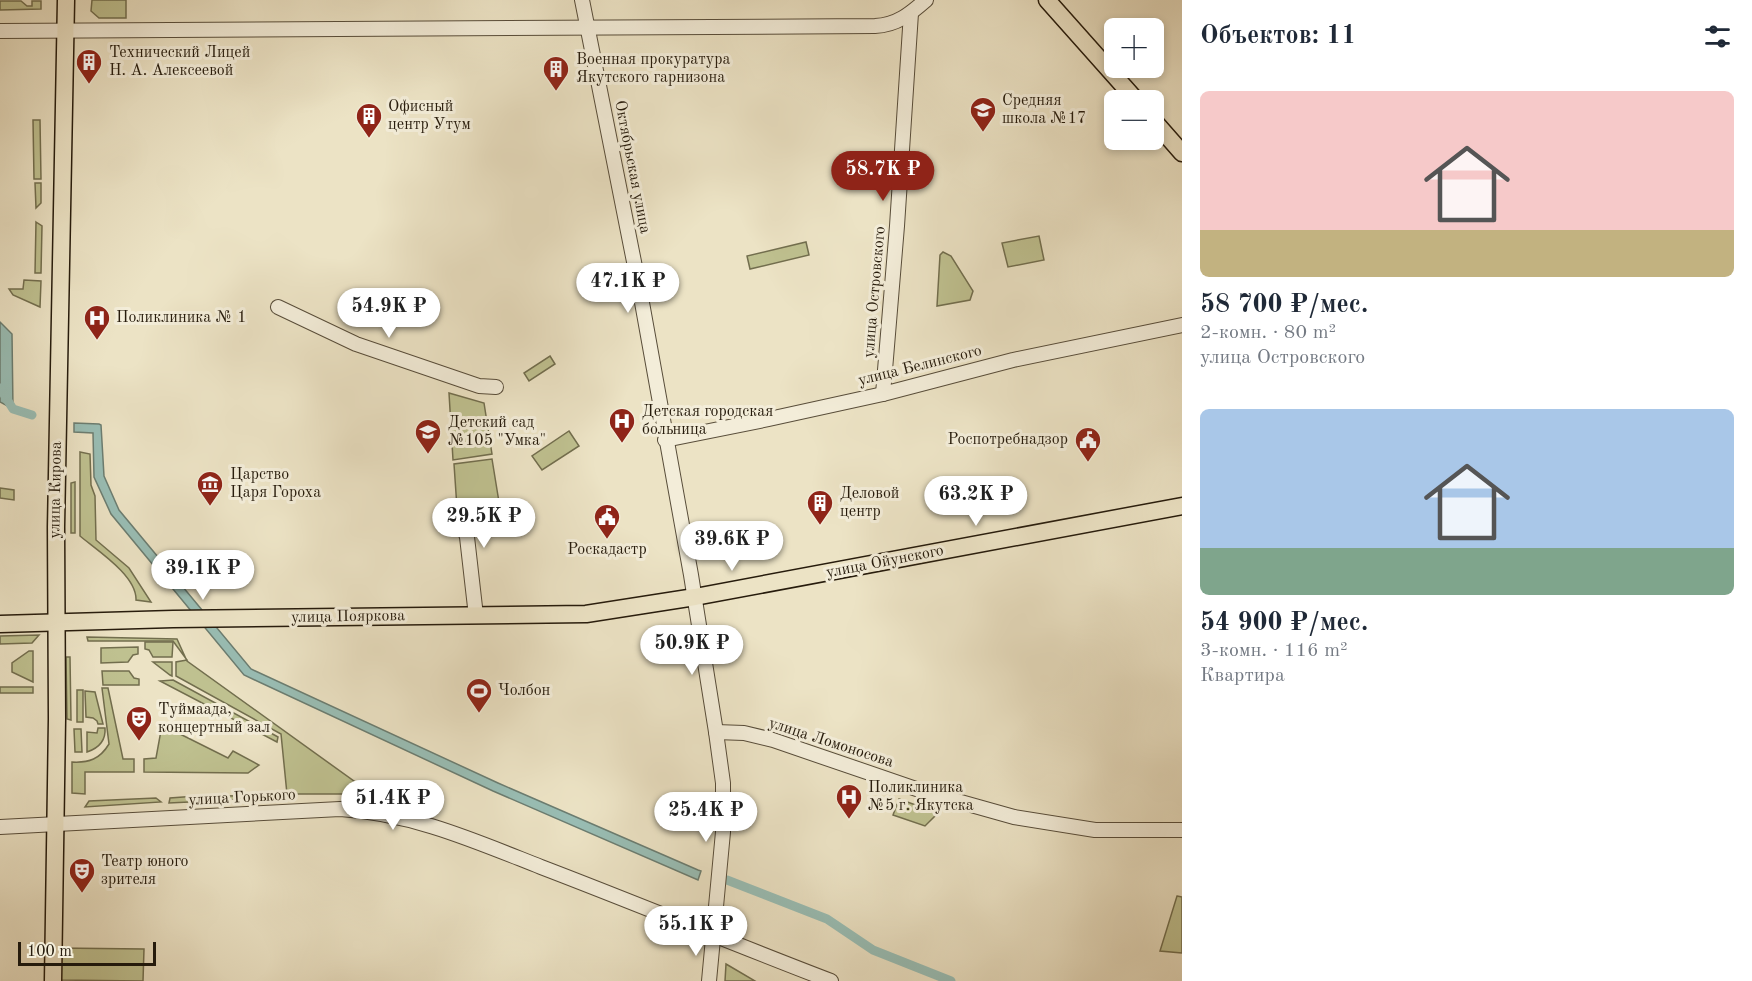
<!DOCTYPE html>
<html lang="ru">
<meta charset="utf-8">
<style>
:root{--surface:#fff;--page:#f2f2f3;--text:#1f2937;--muted:#747a83;--accent:#8f2418}
body{margin:0;font-family:"Old Standard TT",serif;background:var(--page);color:var(--text);height:100vh;display:flex;flex-direction:column;font-size:22px;white-space:nowrap}
*{box-sizing:border-box;margin:0}
p{font-size:20px;color:var(--muted)}
.icon{flex:none;width:33px;height:33px;fill:none;stroke:currentColor;stroke-width:2;stroke-linecap:round;stroke-linejoin:round}
.map{position:relative;flex:1;overflow:hidden}
.sheet{display:flex;flex-direction:column;background:var(--surface);width:570px}
.sheet>*{flex:none}
.tools{position:absolute;left:1104px;top:18px;display:grid;gap:12px}
.tools a{display:grid;place-items:center;width:60px;height:60px;border-radius:9px;background:var(--surface);box-shadow:0 3px 9px #0003;font-size:30px}
.scale{position:absolute;left:18px;bottom:15px;width:138px;box-sizing:border-box;padding-left:6px;border:3px solid #261b0c;border-top:0;font-size:16px;line-height:21px;white-space:nowrap;color:#261b0c;-webkit-text-stroke:4px #f3edd9;paint-order:stroke}
.price{position:absolute;translate:-50% -51px;padding:0 14px;border-radius:21px;background:#fff;color:#222;font-size:20px;line-height:39px;filter:drop-shadow(0 2px 3px #0008)}
.price::after{content:'';position:absolute;left:50%;top:36px;width:18px;height:14px;margin-left:-9px;background:inherit;clip-path:polygon(0 0,100% 0,50% 100%)}
.price.selected{background:var(--accent);color:#fff}
ul{padding:0;list-style:none}
li{display:grid;align-content:center;gap:12px;height:318px;padding:0 18px}
li span{display:grid;place-items:center;height:186px;border-radius:9px;color:#555}
li>.icon{margin-inline-start:auto}
span .icon{width:108px;height:108px;fill:#fffc;stroke-width:1}
li b{font-size:26px}
h2{display:flex;justify-content:space-between;align-items:center;height:72px;padding:0 18px;font-size:26px}
main{display:flex;flex:1;min-height:0}
.map>svg:first-child{display:block}
.green{fill:#bfc190;stroke:#726e4e;stroke-width:1.5}
.water{fill:#99beb5;stroke:#6b7d71;stroke-width:1.5}
.lines{fill:none;stroke-linecap:round;stroke-linejoin:round}
.canal{stroke:#99beb5;stroke-width:9}
.minor-casing{stroke:#584d3a;stroke-width:16}
.major-casing{stroke:#261b0c;stroke-width:19}
.minor{stroke:#f3edd9;stroke-width:14}
.major{stroke:#ece3c5;stroke-width:16}
.labels{text-anchor:middle;dominant-baseline:central;stroke-width:6;stroke-linejoin:round;paint-order:stroke}
.poi-label{font-size:16px;fill:#261b0c;stroke:#f3edd9;text-anchor:start}
.street-label{font-size:16px;fill:#261b0c;stroke:#f3edd9}
</style>
<main>
<div class="map">
<svg width="1182" height="981" viewBox="0 0 1182 981">
<rect width="100%" height="100%" fill="#ece3c5"/>
<filter id="stains"><feTurbulence type="fractalNoise" baseFrequency=".00333" numOctaves="4"/><feColorMatrix values="0 0 0 0 .2 0 0 0 0 .09 0 0 0 0 .02 0 0 0 .5 -.17"/></filter>
<radialGradient id="worn" r=".72"><stop offset=".6" stop-color="#630" stop-opacity="0"/><stop offset="1" stop-color="#630" stop-opacity=".3"/></radialGradient>
<g class="green">
<polygon points="92,0 126,0 126,18 99,18 91,11"/>
<polygon points="0,1 21,1 27,6 32,6 32,1 41,1 41,9 0,10"/>
<polygon points="33,120 40,120 41,179 34,179"/>
<polygon points="35,183 41,183 41,203 36,208"/>
<polygon points="36,222 42,226 41,273 35,273"/>
<polygon points="1039,236 1044,260 1008,267 1002,243"/>
<polygon points="806,242 809,255 750,269 747,256"/>
<polygon points="943,252 951,256 973,291 970,300 937,306 940,255"/>
<polygon points="24,280 41,281 40,307 13,295 9,289 23,289"/>
<polygon points="550,356 555,364 529,381 524,373"/>
<polygon points="449,393 484,403 492,454 453,460"/>
<polygon points="569,431 579,446 542,470 532,456"/>
<path d="M 80,452 L 90,454 L 91,485 L 95,496 L 96,540 L 129,568 L 151,602 L 136,600 C 137,576 98,551 80,536 Z"/>
<polygon points="492,459 499,502 457,508 454,464"/>
<polygon points="75,482 75,533 71,533 71,483"/>
<polygon points="0,488 14,490 14,500 0,498"/>
<polygon points="39,635 32,643 0,644 0,636"/>
<polygon points="87,637 177,639 187,661 372,794 287,794 281,734 176,676 176,662 187,660 173,641 88,641"/>
<polygon points="145,642 173,642 172,657 153,657 149,650 145,649"/>
<polygon points="138,647 138,654 133,655 128,662 101,663 101,648"/>
<polygon points="29,651 33,651 33,682 12,672 12,663"/>
<polygon points="66,657 70,657 71,720 67,719"/>
<polygon points="153,662 172,662 172,676 170,675"/>
<polygon points="102,671 129,671 134,678 139,679 139,685 103,685"/>
<polygon points="173,680 278,737 277,742 160,681"/>
<rect x="0" y="687" width="33" height="6"/>
<path d="M 102,688 L 108,688 L 123,759 L 134,759 L 134,772 L 85,772 L 85,794 L 72,793 L 72,762 C 89,763 100,759 109,744 Z"/>
<rect x="77" y="690" width="6" height="32"/>
<polygon points="85,691 95,692 103,724 98,724 97,721 93,718 86,717"/>
<polygon points="162,725 228,758 233,751 259,765 248,773 144,772 144,759 156,758"/>
<path d="M 98,728 L 105,728 C 106,741 99,748 87,752 L 87,732 L 97,733 Z"/>
<polygon points="74,729 81,729 82,752 75,752"/>
<polygon points="210,795 210,801 169,803 170,798"/>
<polygon points="275,795 275,799 225,800 225,796"/>
<polygon points="156,798 161,802 85,807 89,801"/>
<polygon points="899,799 938,813 925,826 893,815"/>
<polygon points="1177,896 1182,897 1182,953 1160,951"/>
<polygon points="57,948 144,949 143,981 57,980"/>
<polygon points="726,964 755,981 725,981"/>
</g>
<g class="water">
<polygon points="0,322 12,334 13,409 0,402"/>
<polygon points="74,423 99,424 101,425 104,476 119,510 251,669 498,783 698,870 701,871 698,880 493,791 244,675 111,514 94,477 93,433 74,432"/>
</g>
<g class="lines">
<g class="canal">
<polyline points="0,388 13,409 32,415"/>
<polyline points="727,880 827,919 873,950 951,981"/>
</g>
<g class="minor-casing">
<g id="minor">
<polyline points="582,0 641,297 691,575 716,732 723,783 723,832 709,981"/>
<path d="M 0,31 L 875,26 C 897,25 910,14 926,0"/>
<polyline points="278,307 356,344 479,386 496,387"/>
<polyline points="883,394 897,226 911,13"/>
<polyline points="665,440 769,419 883,394 1013,360 1182,325"/>
<polyline points="461,520 467,537 476,616"/>
<polyline points="716,732 744,733 773,740 925,792 1014,817 1095,830 1182,830"/>
<path d="M 0,827 L 340,809 C 412,813 475,841 541,867 C 638,904 734,944 831,981"/>
</g>
</g>
<g class="major-casing">
<g id="major">
<polyline points="1047,0 1136,100"/>
<polyline points="1154,121 1182,153"/>
<polyline points="0,624 173,619 586,614 695,597 1182,506"/>
<polyline points="53,981 57,719 56,527 66,0"/>
</g>
</g>
<use href="#minor" class="minor"/>
<use href="#major" class="major"/>
</g>
<defs>
<g id="building-pin" transform="scale(1.35)"><path d="M0 17L-7.5 6A9.5 9.5 0 1 1 7.5 6Z" fill="#8f2418" stroke="#f3edd9"/><path d="M-4-6H4V6H1V3H-1V6H-4ZM-2.5-4.3h1.7v1.8h-1.7ZM.8-4.3h1.7v1.8H.8ZM-2.5-1h1.7V.8h-1.7ZM.8-1h1.7V.8H.8Z" fill="#fff"/></g>
<g id="school-pin" transform="scale(1.35)"><path d="M0 17L-7.5 6A9.5 9.5 0 1 1 7.5 6Z" fill="#8f2418" stroke="#f3edd9"/><path d="M0-5L7-2L0 1L-7-2ZM-4 1L0 2.5L4 1V4Q0 6-4 4Z" fill="#fff"/></g>
<g id="hospital-pin" transform="scale(1.35)"><path d="M0 17L-7.5 6A9.5 9.5 0 1 1 7.5 6Z" fill="#8f2418" stroke="#f3edd9"/><path d="M-5-5h3v3.5h4V-5h3V5h-3V1.5h-4V5h-3Z" fill="#fff"/></g>
<g id="civic-pin" transform="scale(1.35)"><path d="M0 17L-7.5 6A9.5 9.5 0 1 1 7.5 6Z" fill="#8f2418" stroke="#f3edd9"/><path d="M-.6-6.5H3V-4.5H.6V-3L4-1V1h2V6H-6V1h2V-1L-.6-3ZM-1.2 2.5V6h2.4V2.5Z" fill="#fff"/></g>
<g id="museum-pin" transform="scale(1.35)"><path d="M0 17L-7.5 6A9.5 9.5 0 1 1 7.5 6Z" fill="#8f2418" stroke="#f3edd9"/><path d="M0-6L6-3V-2H-6V-3ZM-5-1h2V3h-2ZM-1-1h2V3h-2ZM3-1h2V3H3ZM-6 4H6V6H-6Z" fill="#fff"/></g>
<g id="stadium-pin" transform="scale(1.35)"><path d="M0 17L-7.5 6A9.5 9.5 0 1 1 7.5 6Z" fill="#8f2418" stroke="#f3edd9"/><path d="M0-5a6.5 5 0 1 0 0 10a6.5 5 0 1 0 0-10ZM-3.5-1.8h7v3.6h-7Z" fill="#fff"/></g>
<g id="theatre-pin" transform="scale(1.35)"><path d="M0 17L-7.5 6A9.5 9.5 0 1 1 7.5 6Z" fill="#8f2418" stroke="#f3edd9"/><path d="M-5-5.5Q0-4 5-5.5V0Q5 5 0 6Q-5 5-5 0ZM-3.3-2.5H-1v1.5H-3.3ZM1-2.5H3.3v1.5H1ZM-2.8 1Q0 5.5 2.8 1Z" fill="#fff"/></g>
</defs>
<g fill-rule="evenodd">
<use href="#building-pin" x="89" y="62"/>
<use href="#building-pin" x="556" y="69"/>
<use href="#school-pin" x="983" y="110"/>
<use href="#building-pin" x="369" y="116"/>
<use href="#hospital-pin" x="97" y="318"/>
<use href="#hospital-pin" x="622" y="421"/>
<use href="#school-pin" x="428" y="432"/>
<use href="#civic-pin" x="1088" y="440"/>
<use href="#museum-pin" x="210" y="484"/>
<use href="#building-pin" x="820" y="503"/>
<use href="#civic-pin" x="607" y="517"/>
<use href="#stadium-pin" x="479" y="691"/>
<use href="#theatre-pin" x="139" y="719"/>
<use href="#hospital-pin" x="849" y="797"/>
<use href="#theatre-pin" x="82" y="871"/>
</g>
<g class="labels">
<g class="poi-label">
<text x="109" y="53">Технический Лицей<tspan x="109" dy="18">Н. А. Алексеевой</tspan></text>
<text x="576" y="60">Военная прокуратура<tspan x="576" dy="18">Якутского гарнизона</tspan></text>
<text x="1002" y="101">Средняя<tspan x="1002" dy="18">школа №17</tspan></text>
<text x="388" y="107">Офисный<tspan x="388" dy="18">центр Утум</tspan></text>
<text x="116" y="318">Поликлиника № 1</text>
<text x="642" y="412">Детская городская<tspan x="642" dy="18">больница</tspan></text>
<text x="448" y="423">Детский сад<tspan x="448" dy="18">№105 "Умка"</tspan></text>
<text x="1068" y="440" text-anchor="end">Роспотребнадзор</text>
<text x="230" y="475">Царство<tspan x="230" dy="18">Царя Гороха</tspan></text>
<text x="840" y="494">Деловой<tspan x="840" dy="18">центр</tspan></text>
<text x="607" y="550" text-anchor="middle">Роскадастр</text>
<text x="498" y="691">Чолбон</text>
<text x="158" y="710">Туймаада,<tspan x="158" dy="18">концертный зал</tspan></text>
<text x="868" y="788">Поликлиника<tspan x="868" dy="18">№5 г. Якутска</tspan></text>
<text x="101" y="862">Театр юного<tspan x="101" dy="18">зрителя</tspan></text>
</g>
<g class="street-label">
<text transform="translate(632 167) rotate(79)">Октябрьская улица</text>
<text transform="translate(875 292) rotate(-85)">улица Островского</text>
<text transform="translate(920 366) rotate(-14)">улица Белинского</text>
<text transform="translate(56 490) rotate(-89)">улица Кирова</text>
<text transform="translate(885 562) rotate(-11)">улица Ойунского</text>
<text transform="translate(348 617) rotate(-1)">улица Пояркова</text>
<text transform="translate(831 743) rotate(18)">улица Ломоносова</text>
<text transform="translate(242 798) rotate(-3)">улица Горького</text>
</g>
</g>
<rect width="100%" height="100%" filter="url(#stains)"/>
<rect width="100%" height="100%" fill="url(#worn)"/>
</svg>
<div class="tools">
<a>+</a>
<a>−</a>
</div>
<div class="scale">100 m</div>
<b class="price selected" style="left:883px;top:202px">58.7K ₽</b>
<b class="price" style="left:628px;top:314px">47.1K ₽</b>
<b class="price" style="left:389px;top:339px">54.9K ₽</b>
<b class="price" style="left:976px;top:527px">63.2K ₽</b>
<b class="price" style="left:484px;top:549px">29.5K ₽</b>
<b class="price" style="left:732px;top:572px">39.6K ₽</b>
<b class="price" style="left:203px;top:601px">39.1K ₽</b>
<b class="price" style="left:692px;top:676px">50.9K ₽</b>
<b class="price" style="left:393px;top:831px">51.4K ₽</b>
<b class="price" style="left:706px;top:843px">25.4K ₽</b>
<b class="price" style="left:696px;top:957px">55.1K ₽</b>
</div>
<section class="sheet">
<h2>Объектов: 11<svg class="icon" aria-label="filters" viewBox="0 0 24 24"><path d="M4 7h16M4 17h16"/><circle cx="9" cy="7" r="2"/><circle cx="15" cy="17" r="2"/></svg></h2>
<ul>
<li><span style="background:linear-gradient(#f6c9c9 75%,#c2b280 0)"><svg class="icon" aria-label="home" viewBox="0 0 24 24"><path d="M3 11l9-7 9 7M6 9v11h12V9"/></svg></span><div><b>58 700 ₽/мес.</b><p>2-комн. · 80 m²</p><p>улица Островского</p></div></li>
<li><span style="background:linear-gradient(#a9c7e8 75%,#7fa58c 0)"><svg class="icon" aria-label="home" viewBox="0 0 24 24"><path d="M3 11l9-7 9 7M6 9v11h12V9"/></svg></span><div><b>54 900 ₽/мес.</b><p>3-комн. · 116 m²</p><p>Квартира</p></div></li>
</ul>
</section>
</main>
